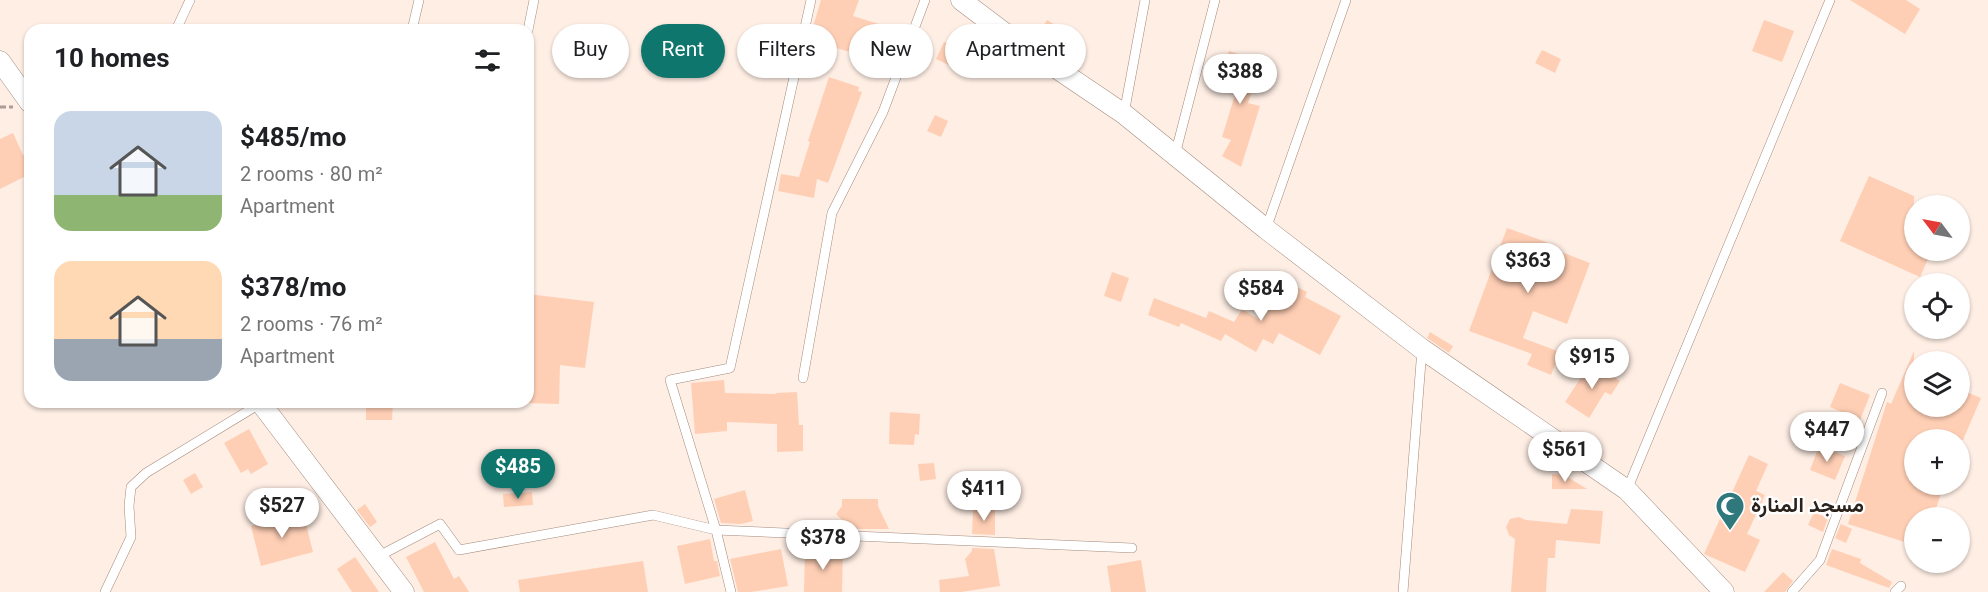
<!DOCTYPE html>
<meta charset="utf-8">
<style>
:root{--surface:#fff;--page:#f6f6f6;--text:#202124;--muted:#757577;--accent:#0f766e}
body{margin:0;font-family:Georgia,Vazirmatn,serif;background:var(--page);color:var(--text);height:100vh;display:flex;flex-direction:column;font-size:22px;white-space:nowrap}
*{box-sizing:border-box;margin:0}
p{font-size:20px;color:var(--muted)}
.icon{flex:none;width:33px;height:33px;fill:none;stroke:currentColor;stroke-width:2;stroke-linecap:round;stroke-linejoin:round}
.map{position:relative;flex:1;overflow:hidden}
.details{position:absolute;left:24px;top:24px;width:510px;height:384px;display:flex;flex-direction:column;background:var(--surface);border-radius:18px;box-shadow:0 2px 4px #0004}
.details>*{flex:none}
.hud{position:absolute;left:552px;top:24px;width:570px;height:54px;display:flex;gap:12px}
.needle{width:39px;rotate:302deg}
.fabs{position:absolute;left:1904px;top:195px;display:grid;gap:12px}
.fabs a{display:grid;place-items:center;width:66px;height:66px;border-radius:50%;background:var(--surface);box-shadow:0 2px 4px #0004;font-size:30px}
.price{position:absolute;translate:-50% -51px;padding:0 14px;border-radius:21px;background:#fff;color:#222;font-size:20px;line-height:39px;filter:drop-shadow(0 2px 3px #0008)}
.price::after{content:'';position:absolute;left:50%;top:36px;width:18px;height:14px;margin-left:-9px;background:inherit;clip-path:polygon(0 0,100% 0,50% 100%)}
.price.current{background:var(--accent);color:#fff}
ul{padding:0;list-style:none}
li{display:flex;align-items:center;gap:18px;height:150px;padding:0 30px}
li span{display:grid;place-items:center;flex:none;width:168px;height:120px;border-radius:18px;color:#555}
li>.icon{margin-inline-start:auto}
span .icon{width:72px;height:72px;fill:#fffc;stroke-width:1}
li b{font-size:26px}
h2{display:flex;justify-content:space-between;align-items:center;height:72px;padding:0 30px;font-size:26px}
.pill{padding:0 21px;border-radius:27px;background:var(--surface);box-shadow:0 2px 4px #0004;font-size:21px;line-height:54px}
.pill.current{background:var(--accent);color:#fff}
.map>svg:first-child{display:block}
.building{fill:#ffcfb5}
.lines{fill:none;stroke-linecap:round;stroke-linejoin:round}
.service-casing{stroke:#a48b7d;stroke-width:10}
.minor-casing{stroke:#a48b7d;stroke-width:21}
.path{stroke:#ab9d95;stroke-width:3;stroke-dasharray:6 3;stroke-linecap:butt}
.service{stroke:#fff;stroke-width:9}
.minor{stroke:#fff;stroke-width:20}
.labels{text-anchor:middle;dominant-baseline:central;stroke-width:4.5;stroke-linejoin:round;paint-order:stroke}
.poi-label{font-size:21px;font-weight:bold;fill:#2c221c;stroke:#fff;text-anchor:start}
</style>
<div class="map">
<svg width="1988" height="592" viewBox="0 0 1988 592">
<rect width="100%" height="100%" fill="#feeee4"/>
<g class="building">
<polygon points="821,0 859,0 853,16 885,26 874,59 809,40"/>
<polygon points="1850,0 1906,0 1920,9 1905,34"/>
<polygon points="1047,20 1057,26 1048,44 1037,38"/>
<polygon points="1764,20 1794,31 1782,62 1752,51"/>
<polygon points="962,30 982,40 966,73 936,59 944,42 955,47"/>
<polygon points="1542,50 1561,59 1555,73 1535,63"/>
<polygon points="1229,51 1261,61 1248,103 1260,106 1241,167 1222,156 1231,140 1222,137 1238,85 1220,80"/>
<polygon points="829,77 859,87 858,91 862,92 828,183 817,179 814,198 778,191 781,174 799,177 810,142 808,141"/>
<polygon points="935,115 948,121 941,137 927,131"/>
<polygon points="13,133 23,155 30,151 30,174 0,189 0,139"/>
<polygon points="1869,176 1914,196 1914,250 1932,250 1920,277 1840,241"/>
<polygon points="1507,228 1557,246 1556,250 1590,263 1567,324 1533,311 1523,338 1560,352 1551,375 1527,365 1532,354 1469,331"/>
<polygon points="1112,272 1129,278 1121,302 1104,296"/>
<polygon points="1295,286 1307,292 1305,297 1341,316 1320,355 1279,333 1273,344 1263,339 1256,352 1225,334 1221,341 1181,323 1179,327 1148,315 1154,298 1206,318 1209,311 1234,322 1242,309 1258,319 1270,297 1285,305"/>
<polygon points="528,294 594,302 585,368 560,365 559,404 528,403"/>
<polygon points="1430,332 1453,346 1449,353 1427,338"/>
<polygon points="1914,351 1914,406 1959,406 1959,389 1981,398 1963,440 1914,440 1914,484 1944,484 1933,518 1914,518 1914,545 1848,524 1887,402 1891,404"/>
<polygon points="1591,362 1620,381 1611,395 1605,392 1589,418 1565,402"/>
<polygon points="724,380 725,393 776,394 776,393 797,392 799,425 803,425 803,451 777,452 777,424 727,422 727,431 695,434 691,383"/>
<polygon points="1840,383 1870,395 1860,420 1830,407"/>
<polygon points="366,402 393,402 392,420 366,420"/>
<polygon points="890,412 920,414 919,435 915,434 914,445 889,444"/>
<polygon points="249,429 268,464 251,474 248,469 241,473 224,443"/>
<polygon points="1819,446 1845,456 1835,480 1810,470"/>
<polygon points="1749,455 1768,464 1756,491 1765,495 1747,534 1760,540 1745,572 1704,554"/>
<polygon points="934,463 936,479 920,481 918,464"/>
<polygon points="195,473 203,487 191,494 183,480"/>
<polygon points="1552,474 1564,475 1587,489 1552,489"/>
<polygon points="745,490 753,521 741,524 721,523 714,499"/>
<polygon points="532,492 533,505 504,507 503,494"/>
<polygon points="842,499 878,499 878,506 889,529 843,529 843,521 836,514 842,506"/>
<polygon points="365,504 377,522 370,527 357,510"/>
<polygon points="973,509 995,509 995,535 972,534"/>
<polygon points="1571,509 1603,511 1600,544 1556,540 1555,558 1548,558 1546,592 1511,592 1515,539 1509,535 1506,527 1510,519 1519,517 1526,520 1567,524"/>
<polygon points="303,512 313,552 261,566 251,526"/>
<polygon points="1814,512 1828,518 1823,532 1808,525"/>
<polygon points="1841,524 1852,529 1846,543 1835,538"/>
<polygon points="710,539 714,561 717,561 720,576 685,584 677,546"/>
<polygon points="435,542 454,579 459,576 469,592 424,592 406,557"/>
<polygon points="972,548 994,549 1000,586 961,592 940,592 939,580 969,576 965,559 972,551"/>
<polygon points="781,549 788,586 751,592 738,592 730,559"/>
<polygon points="805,549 843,550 842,592 804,592"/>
<polygon points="1832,549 1861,559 1860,563 1892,582 1889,588 1826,565"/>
<polygon points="355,557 379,592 352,592 337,569"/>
<polygon points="1141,560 1146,592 1111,592 1107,566"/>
<polygon points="643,561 648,592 520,592 518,580"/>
<polygon points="1783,572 1793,581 1785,592 1764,592"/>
</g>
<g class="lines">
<g class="service-casing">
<g id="service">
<polyline points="176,30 190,0"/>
<polyline points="412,30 419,0"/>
<polyline points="528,30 534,0"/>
<polyline points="1124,114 1145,0"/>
<polyline points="1175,155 1215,0"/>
<polyline points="1266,229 1346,0"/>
<polyline points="803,378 832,213 883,112 925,0"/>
<polyline points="1627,490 1830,0"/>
<polyline points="377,557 440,524 459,550 653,515 716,530 1132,548"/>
<polyline points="105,592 131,537 129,506 131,487 146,473 261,403"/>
<polyline points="731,592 716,530 670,380 730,368 811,0"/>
<polyline points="1403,592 1422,349"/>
<polyline points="1792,592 1820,560 1882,393"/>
<polyline points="1895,592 1901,586"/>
</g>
</g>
<g class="minor-casing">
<g id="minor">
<polyline points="961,0 1010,37 1124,114 1266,229 1422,349 1627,490 1724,592"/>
<polyline points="0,61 30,103"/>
<polyline points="260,402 404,592"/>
</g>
</g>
<polyline class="path" points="0,107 13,107"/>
<use href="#service" class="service"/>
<use href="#minor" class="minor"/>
</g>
<defs>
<g id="mosque-pin" transform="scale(1.5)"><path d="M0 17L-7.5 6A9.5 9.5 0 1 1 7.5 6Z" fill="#2f787c" stroke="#fff"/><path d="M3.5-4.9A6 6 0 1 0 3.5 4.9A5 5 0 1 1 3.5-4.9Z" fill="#fff"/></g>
</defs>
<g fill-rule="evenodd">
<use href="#mosque-pin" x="1730" y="506"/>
</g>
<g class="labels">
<g class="poi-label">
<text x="1751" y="506">مسجد المنارة</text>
</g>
</g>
</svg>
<div class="fabs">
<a><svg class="needle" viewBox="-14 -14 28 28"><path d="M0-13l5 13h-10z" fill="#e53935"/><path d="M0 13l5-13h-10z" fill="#757577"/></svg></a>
<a><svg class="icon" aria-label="locate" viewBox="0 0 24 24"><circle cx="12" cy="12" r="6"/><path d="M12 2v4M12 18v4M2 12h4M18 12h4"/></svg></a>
<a><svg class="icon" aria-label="layers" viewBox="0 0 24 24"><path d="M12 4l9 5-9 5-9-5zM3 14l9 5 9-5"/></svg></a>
<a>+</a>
<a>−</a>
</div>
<b class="price" style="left:1240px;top:105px">$388</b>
<b class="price" style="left:1528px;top:294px">$363</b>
<b class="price" style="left:1261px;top:322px">$584</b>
<b class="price" style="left:1592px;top:390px">$915</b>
<b class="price" style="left:1827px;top:463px">$447</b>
<b class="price" style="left:1565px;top:483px">$561</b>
<b class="price current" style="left:518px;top:500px">$485</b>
<b class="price" style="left:984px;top:522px">$411</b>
<b class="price" style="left:282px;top:539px">$527</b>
<b class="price" style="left:823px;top:571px">$378</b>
<div class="hud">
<a class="pill">Buy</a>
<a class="pill current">Rent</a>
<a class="pill">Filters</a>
<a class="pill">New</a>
<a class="pill">Apartment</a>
</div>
<section class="details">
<h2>10 homes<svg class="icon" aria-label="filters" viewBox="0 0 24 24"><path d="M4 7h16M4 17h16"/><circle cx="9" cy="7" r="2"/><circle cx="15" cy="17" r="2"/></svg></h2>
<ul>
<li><span style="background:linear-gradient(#c9d6e8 70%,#8fb573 0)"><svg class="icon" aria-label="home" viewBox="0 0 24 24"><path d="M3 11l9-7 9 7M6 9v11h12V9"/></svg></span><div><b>$485/mo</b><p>2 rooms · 80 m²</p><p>Apartment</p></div></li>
<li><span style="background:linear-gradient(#ffd9b3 65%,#9aa5b1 0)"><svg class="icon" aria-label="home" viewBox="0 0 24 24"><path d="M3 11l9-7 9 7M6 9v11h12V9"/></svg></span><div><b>$378/mo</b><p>2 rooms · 76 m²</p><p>Apartment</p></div></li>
</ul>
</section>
</div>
